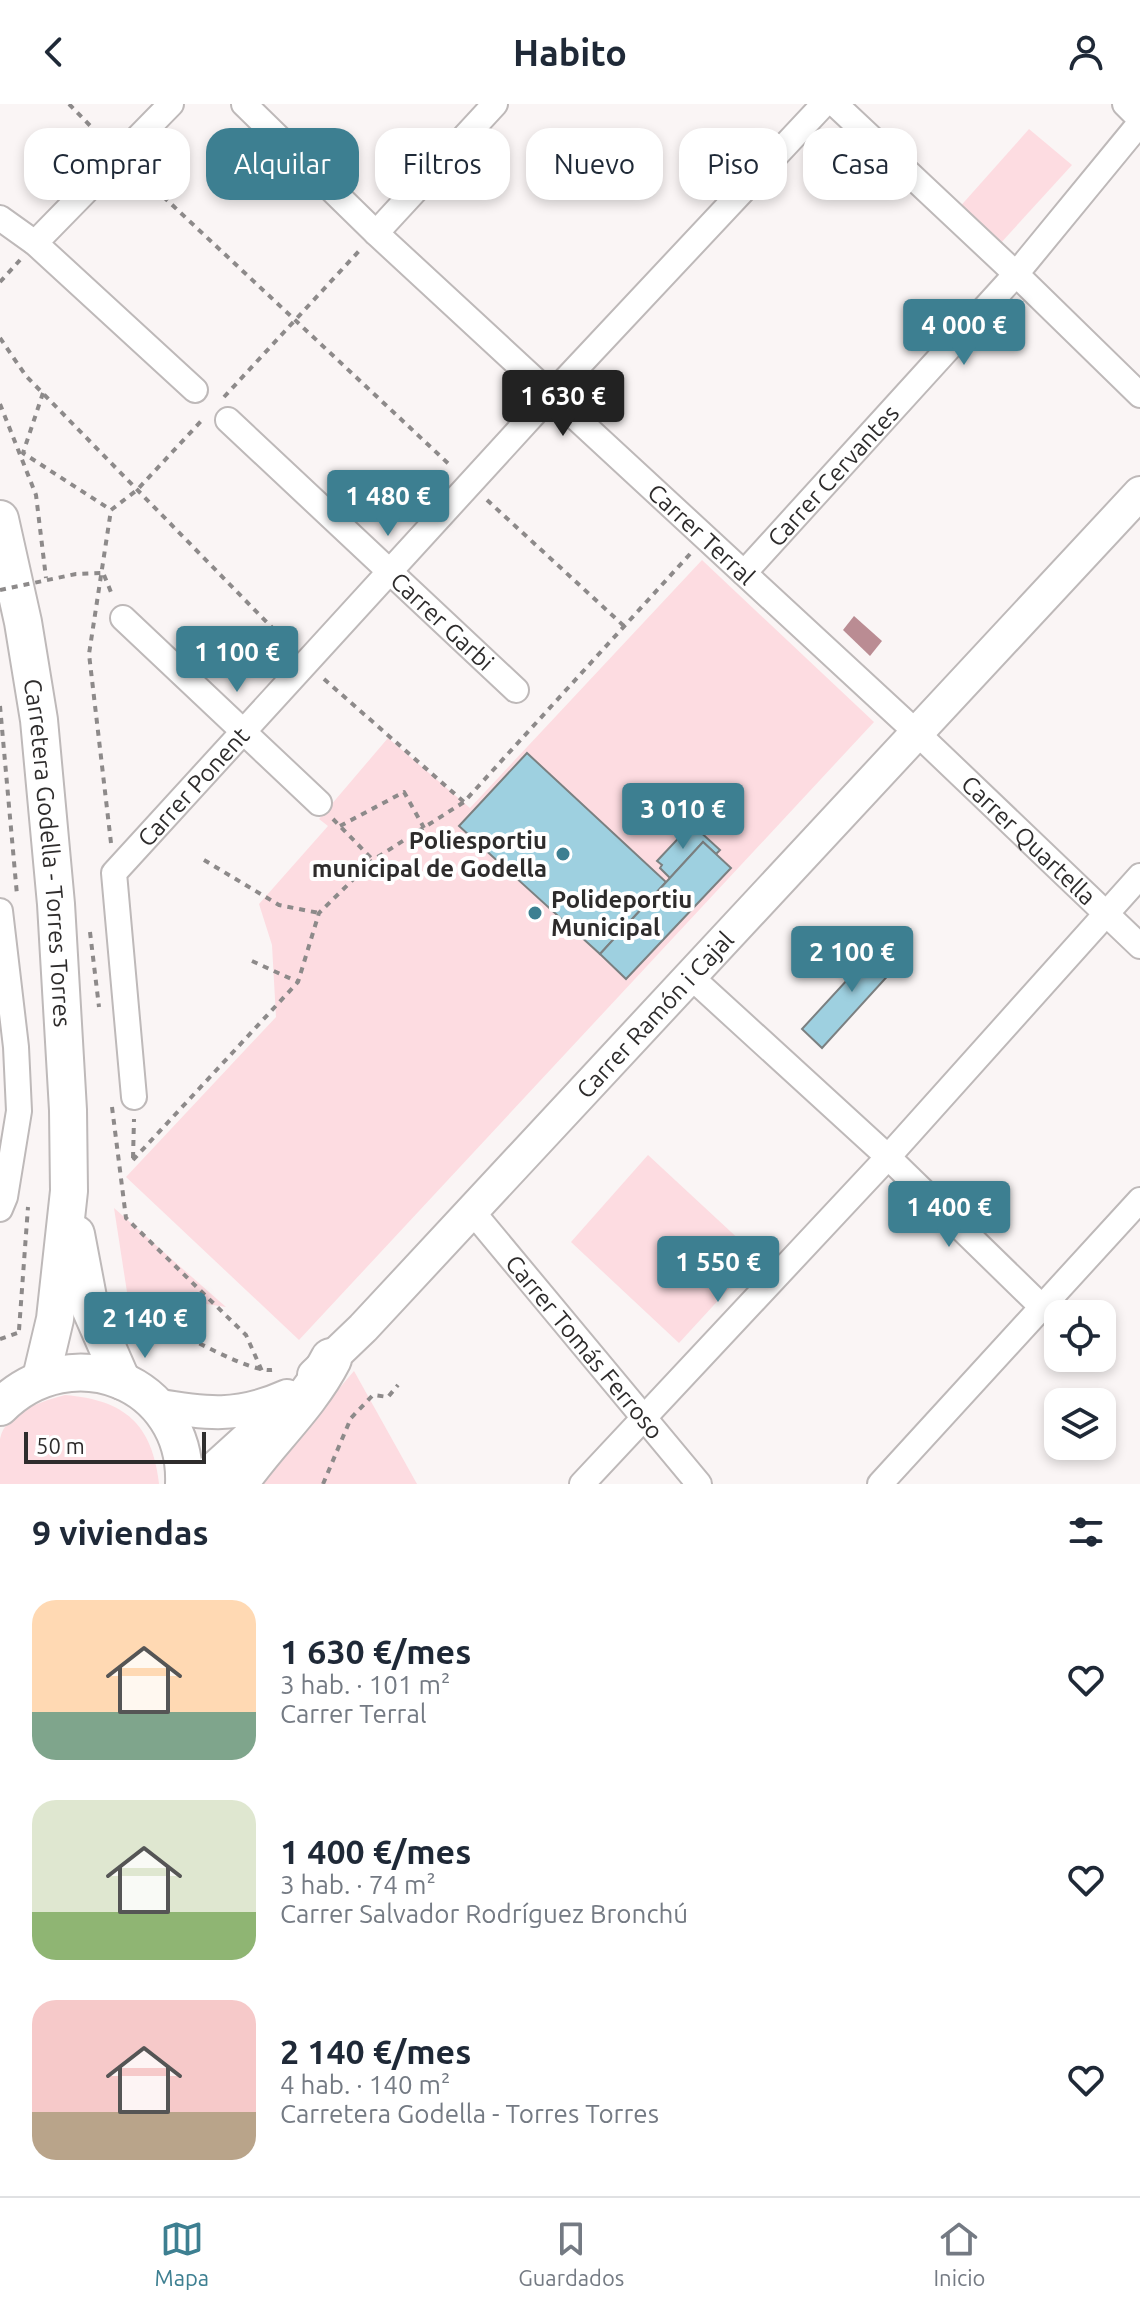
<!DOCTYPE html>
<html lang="es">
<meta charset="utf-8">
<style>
:root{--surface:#fff;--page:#f2f2f3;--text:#1f2937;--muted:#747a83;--line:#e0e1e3;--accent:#3d7f91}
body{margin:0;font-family:Ubuntu,sans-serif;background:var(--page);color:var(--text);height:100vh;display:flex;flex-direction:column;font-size:30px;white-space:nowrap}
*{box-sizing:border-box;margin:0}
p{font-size:26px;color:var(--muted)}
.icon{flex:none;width:44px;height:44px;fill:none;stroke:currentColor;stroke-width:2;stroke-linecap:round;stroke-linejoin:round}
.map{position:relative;height:1380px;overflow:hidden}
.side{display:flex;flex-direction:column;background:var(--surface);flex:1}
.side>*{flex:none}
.top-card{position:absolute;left:24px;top:24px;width:1092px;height:72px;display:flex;gap:16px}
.fabs{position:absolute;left:1044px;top:1196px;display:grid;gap:16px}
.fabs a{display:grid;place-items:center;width:72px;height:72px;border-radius:16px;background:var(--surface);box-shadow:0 4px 12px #0003;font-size:40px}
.scale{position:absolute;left:24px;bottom:20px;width:182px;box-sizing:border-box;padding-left:8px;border:4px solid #2e2c2c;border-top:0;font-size:22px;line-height:28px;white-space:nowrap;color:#2e2c2c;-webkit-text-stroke:6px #fff;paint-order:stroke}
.price{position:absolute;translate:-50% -68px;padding:0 18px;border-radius:8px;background:var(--accent);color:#fff;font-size:26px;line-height:52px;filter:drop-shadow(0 2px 4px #0008)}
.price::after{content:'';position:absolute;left:50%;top:48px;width:24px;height:18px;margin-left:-12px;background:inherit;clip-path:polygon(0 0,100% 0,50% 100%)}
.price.active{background:#222;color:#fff}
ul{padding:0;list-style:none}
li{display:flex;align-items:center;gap:24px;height:200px;padding:0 32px}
li span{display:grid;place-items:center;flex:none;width:224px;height:160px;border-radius:24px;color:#555}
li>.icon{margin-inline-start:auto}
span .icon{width:96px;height:96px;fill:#fffc;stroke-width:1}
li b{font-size:34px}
h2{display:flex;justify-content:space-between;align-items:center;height:96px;padding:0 32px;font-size:34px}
.tag{padding:0 28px;border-radius:24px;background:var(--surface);box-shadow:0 4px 12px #0003;font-size:28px;line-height:72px}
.tag.active{background:var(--accent);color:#fff}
header{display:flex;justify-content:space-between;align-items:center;height:104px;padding:0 32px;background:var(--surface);font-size:36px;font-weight:700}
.tab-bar{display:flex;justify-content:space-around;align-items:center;height:112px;border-top:2px solid var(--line);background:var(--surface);font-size:22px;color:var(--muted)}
.tab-bar a{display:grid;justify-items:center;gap:4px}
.tab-bar .active{color:var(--accent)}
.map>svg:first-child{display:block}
.green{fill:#fddce1}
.water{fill:#ba8c93}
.building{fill:#9ed0e0;stroke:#7b8081;stroke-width:2}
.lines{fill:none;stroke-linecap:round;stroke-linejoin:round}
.minor-casing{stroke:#beb9b9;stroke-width:28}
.tertiary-casing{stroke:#beb9b9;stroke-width:36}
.secondary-casing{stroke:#beb9b9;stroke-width:40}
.primary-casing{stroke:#beb9b9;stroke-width:44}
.path{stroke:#8d8a8a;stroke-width:4;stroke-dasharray:6 6;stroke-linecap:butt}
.minor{stroke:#fff;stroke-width:24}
.tertiary{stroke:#fff;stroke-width:32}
.secondary{stroke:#fff;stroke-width:36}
.primary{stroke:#fff;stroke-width:40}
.path-bridge{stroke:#8d8a8a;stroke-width:4;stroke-dasharray:6 6;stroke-linecap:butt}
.poi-dot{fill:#3d7f91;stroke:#fff;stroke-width:3}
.labels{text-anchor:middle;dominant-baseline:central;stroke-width:8;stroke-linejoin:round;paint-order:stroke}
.street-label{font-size:24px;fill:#2e2c2c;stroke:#fff}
.poi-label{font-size:24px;font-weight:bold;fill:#2e2c2c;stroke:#fff;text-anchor:end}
</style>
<header><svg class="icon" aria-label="back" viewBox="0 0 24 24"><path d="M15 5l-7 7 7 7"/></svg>Habito<svg class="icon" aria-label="person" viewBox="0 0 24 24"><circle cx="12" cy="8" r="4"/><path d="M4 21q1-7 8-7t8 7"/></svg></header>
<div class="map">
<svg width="1140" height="1380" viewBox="0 0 1140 1380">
<rect width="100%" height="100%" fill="#faf5f5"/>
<g class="green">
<polygon points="1029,25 1072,61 999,141 957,106"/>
<polygon points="702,456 874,618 299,1236 126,1073 276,913 272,841 259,800 328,722 319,715 388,634 470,704"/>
<polygon points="648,1051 758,1153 679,1239 571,1138"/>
<polygon points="114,1104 210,1189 226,1203 127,1188"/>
<polygon points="354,1267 417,1380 260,1380 267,1369"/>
<path d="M 65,1291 C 125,1296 152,1320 159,1380 L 0,1380 C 0,1366 0,1349 0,1335 C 5,1308 43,1297 65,1291 Z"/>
</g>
<polygon class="water" points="854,512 882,537 870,552 843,526"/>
<g class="building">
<polygon points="527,649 666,778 600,850 459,722"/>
<polygon points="696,724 720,746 716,750 703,738 670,774 660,764 662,761 657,757 687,725 692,729"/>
<polygon points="703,738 731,764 626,875 600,850"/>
<polygon points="883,837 903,855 822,944 802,925"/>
</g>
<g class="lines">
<g class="minor-casing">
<g id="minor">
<path id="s1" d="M 244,0 L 376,129 L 917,629 L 1140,842"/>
<polyline points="835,0 1016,170 1140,291"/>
<polyline points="1125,0 1140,15"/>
<polyline points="0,114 35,139 195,286"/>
<polyline points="376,129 495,0"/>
<polyline points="35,139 171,0"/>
<path id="s2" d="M 228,316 L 516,586"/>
<path id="s3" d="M 744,469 L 1016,170 L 1140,19"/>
<polyline points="123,514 319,699"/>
<polyline points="0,807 16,943 19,1007 5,1093 0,1105"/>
<polyline points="690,872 888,1053 1043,1204"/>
<path id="s4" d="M 134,993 L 114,769 L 552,290 L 824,0"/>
<path id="s5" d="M 471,1106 L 699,1380"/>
<polyline points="582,1380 888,1053 1140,772"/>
<polyline points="880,1380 1140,1096"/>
</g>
</g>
<g class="tertiary-casing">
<g id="tertiary">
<path id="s6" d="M 314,1271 L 363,1224 L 1140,389"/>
<path d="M 155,1301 C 206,1310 238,1314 287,1292"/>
<polyline points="197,1380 272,1312"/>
</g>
</g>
<g class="secondary-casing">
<g id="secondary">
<path id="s7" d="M 0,415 L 23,518 L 39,616 L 56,800 L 68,1006 L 69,1087 L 55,1215 L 41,1274"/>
<polyline points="76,1130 90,1204 122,1277"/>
<path d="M 0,1303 C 71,1232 188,1277 184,1380"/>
</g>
</g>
<g class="primary-casing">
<path id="primary" d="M 237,1380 C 266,1337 307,1302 331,1255"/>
</g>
<g class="path">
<polyline points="69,0 105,37"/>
<polyline points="137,68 452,363"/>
<polyline points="0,178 20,156"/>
<polyline points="0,234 26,272 289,541"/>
<polyline points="43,289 23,349 111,406"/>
<polyline points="224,293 359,147"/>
<polyline points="0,300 36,391 46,474"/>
<polyline points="487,396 624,522"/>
<polyline points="104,471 113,493"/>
<polyline points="324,575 464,698"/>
<polyline points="0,602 17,791"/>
<polyline points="333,715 373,756"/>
<polyline points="340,722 404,688 424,724"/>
<polyline points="111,739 89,550 111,406 137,386 204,314"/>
<polyline points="204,756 279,801 319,809"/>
<polyline points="90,828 99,903"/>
<polyline points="252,857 298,878"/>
<polyline points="112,1003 126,1114 246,1231 262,1267"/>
<polyline points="133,1054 134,1015"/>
<polyline points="133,1056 298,878 319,809 373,756 464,698 690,450"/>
<path d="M 131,1221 C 144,1223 158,1222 170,1226 C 196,1236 249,1268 272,1266"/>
<polyline points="19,1226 28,1103"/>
<polyline points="0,1235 20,1228"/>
<polyline points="323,1380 351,1314 373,1291 388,1293 398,1281"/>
</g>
<use href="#minor" class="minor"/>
<use href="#tertiary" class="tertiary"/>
<use href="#secondary" class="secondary"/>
<use href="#primary" class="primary"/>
<polyline class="path-bridge" points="0,486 76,470 103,469"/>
</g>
<g class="poi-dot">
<circle cx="563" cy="750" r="8"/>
<circle cx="535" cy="809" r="8"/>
</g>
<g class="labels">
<g class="street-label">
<text stroke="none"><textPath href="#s3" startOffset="132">Carrer Cervantes</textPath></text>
<text stroke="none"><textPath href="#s1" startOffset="628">Carrer Terral</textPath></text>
<text stroke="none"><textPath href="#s2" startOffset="294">Carrer Garbi</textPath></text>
<text stroke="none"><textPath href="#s4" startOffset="342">Carrer Ponent</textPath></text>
<text stroke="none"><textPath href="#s1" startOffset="1076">Carrer Quartella</textPath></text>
<text stroke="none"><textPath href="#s7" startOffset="338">Carretera Godella - Torres Torres</textPath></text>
<text stroke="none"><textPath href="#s6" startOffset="496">Carrer Ramón i Cajal</textPath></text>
<text stroke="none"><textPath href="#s5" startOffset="178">Carrer Tomás Ferroso</textPath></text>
</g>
<g class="poi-label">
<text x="547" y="736">Poliesportiu<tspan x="547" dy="28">municipal de Godella</tspan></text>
<text x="551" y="795" text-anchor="start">Polideportiu<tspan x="551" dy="28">Municipal</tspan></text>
</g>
</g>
</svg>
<div class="fabs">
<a><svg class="icon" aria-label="locate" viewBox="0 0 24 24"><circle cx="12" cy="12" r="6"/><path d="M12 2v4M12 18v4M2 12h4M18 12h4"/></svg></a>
<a><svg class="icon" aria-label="layers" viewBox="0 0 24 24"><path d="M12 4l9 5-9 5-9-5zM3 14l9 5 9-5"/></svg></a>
</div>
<div class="scale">50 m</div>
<b class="price" style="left:964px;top:263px">4 000 €</b>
<b class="price active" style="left:563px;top:334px">1 630 €</b>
<b class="price" style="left:388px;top:434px">1 480 €</b>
<b class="price" style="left:237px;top:590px">1 100 €</b>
<b class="price" style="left:683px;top:747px">3 010 €</b>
<b class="price" style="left:852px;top:890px">2 100 €</b>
<b class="price" style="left:949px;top:1145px">1 400 €</b>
<b class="price" style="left:718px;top:1200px">1 550 €</b>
<b class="price" style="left:145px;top:1256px">2 140 €</b>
<div class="top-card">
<a class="tag">Comprar</a>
<a class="tag active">Alquilar</a>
<a class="tag">Filtros</a>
<a class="tag">Nuevo</a>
<a class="tag">Piso</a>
<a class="tag">Casa</a>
</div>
</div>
<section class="side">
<h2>9 viviendas<svg class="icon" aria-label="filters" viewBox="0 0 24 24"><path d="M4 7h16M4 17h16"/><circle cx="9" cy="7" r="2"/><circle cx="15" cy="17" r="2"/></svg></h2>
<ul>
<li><span style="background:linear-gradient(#ffd9b3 70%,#7fa58c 0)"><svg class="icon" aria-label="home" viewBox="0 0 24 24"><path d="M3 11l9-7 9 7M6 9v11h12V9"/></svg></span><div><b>1 630 €/mes</b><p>3 hab. · 101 m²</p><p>Carrer Terral</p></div><svg class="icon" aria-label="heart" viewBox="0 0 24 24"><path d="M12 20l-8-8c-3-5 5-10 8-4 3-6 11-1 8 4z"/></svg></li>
<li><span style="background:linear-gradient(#dfe7d0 70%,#8fb573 0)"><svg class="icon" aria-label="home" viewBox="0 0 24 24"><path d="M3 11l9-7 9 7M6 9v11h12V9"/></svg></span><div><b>1 400 €/mes</b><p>3 hab. · 74 m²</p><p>Carrer Salvador Rodríguez Bronchú</p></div><svg class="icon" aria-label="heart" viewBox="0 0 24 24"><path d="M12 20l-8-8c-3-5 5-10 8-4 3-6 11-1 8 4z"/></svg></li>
<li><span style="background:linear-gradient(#f6c9c9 70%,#b9a48a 0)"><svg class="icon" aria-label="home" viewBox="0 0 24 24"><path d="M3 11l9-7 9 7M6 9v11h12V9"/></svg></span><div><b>2 140 €/mes</b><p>4 hab. · 140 m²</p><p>Carretera Godella - Torres Torres</p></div><svg class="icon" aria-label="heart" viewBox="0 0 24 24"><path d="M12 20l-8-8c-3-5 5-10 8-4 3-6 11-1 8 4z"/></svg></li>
</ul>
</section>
<nav class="tab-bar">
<a class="active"><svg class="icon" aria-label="map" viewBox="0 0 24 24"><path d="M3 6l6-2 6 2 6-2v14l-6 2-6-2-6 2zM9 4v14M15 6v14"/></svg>Mapa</a>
<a><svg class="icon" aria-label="saved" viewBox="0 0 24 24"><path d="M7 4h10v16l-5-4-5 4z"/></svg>Guardados</a>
<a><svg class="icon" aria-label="home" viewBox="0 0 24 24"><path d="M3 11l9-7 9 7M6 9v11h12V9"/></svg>Inicio</a>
</nav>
